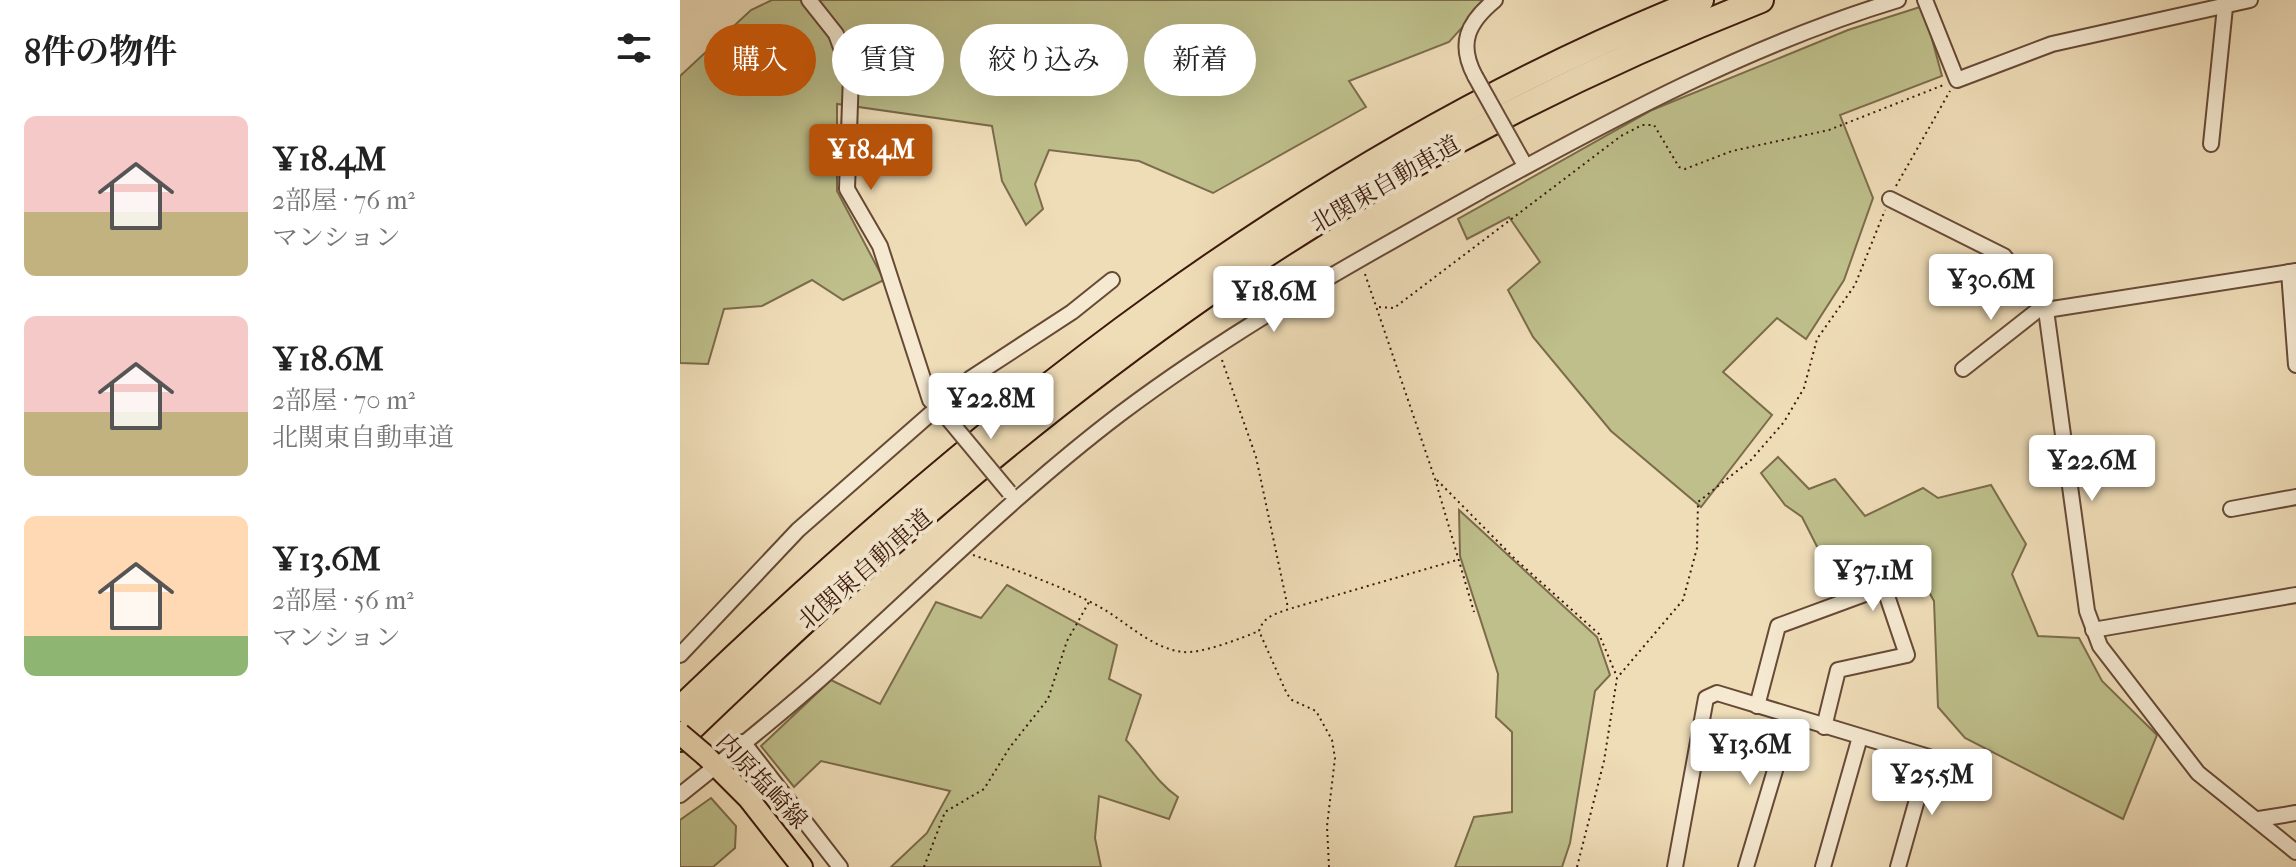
<!DOCTYPE html>
<html lang="ja">
<meta charset="utf-8">
<style>
:root{--surface:#fff;--page:#f6f6f6;--text:#222;--muted:#767676;--accent:#b45309}
body{margin:0;font-family:"IM FELL French Canon","Noto Serif JP",serif;background:var(--page);color:var(--text);height:100vh;display:flex;flex-direction:column;font-size:30px;white-space:nowrap}
*{box-sizing:border-box;margin:0}
p{font-size:26px;color:var(--muted)}
.icon{flex:none;width:44px;height:44px;fill:none;stroke:currentColor;stroke-width:2;stroke-linecap:round;stroke-linejoin:round}
.map{position:relative;flex:1;overflow:hidden}
.sheet{display:flex;flex-direction:column;background:var(--surface);width:680px}
.sheet>*{flex:none}
.top-card{position:absolute;left:24px;top:24px;width:760px;height:72px;display:flex;gap:16px}
.price{position:absolute;translate:-50% -68px;padding:0 18px;border-radius:8px;background:#fff;color:#222;font-size:26px;line-height:52px;filter:drop-shadow(0 2px 4px #0008)}
.price::after{content:'';position:absolute;left:50%;top:48px;width:24px;height:18px;margin-left:-12px;background:inherit;clip-path:polygon(0 0,100% 0,50% 100%)}
.price.active{background:var(--accent);color:#fff}
ul{padding:0;list-style:none}
li{display:flex;align-items:center;gap:24px;height:200px;padding:0 24px}
li span{display:grid;place-items:center;flex:none;width:224px;height:160px;border-radius:12px;color:#555}
li>.icon{margin-inline-start:auto}
span .icon{width:96px;height:96px;fill:#fffc;stroke-width:1}
li b{font-size:34px}
h2{display:flex;justify-content:space-between;align-items:center;height:96px;padding:0 24px;font-size:34px}
.tag{padding:0 28px;border-radius:36px;background:var(--surface);box-shadow:0 8px 32px #0002;font-size:28px;line-height:72px}
.tag.active{background:var(--accent);color:#fff}
main{display:flex;flex:1;min-height:0}
.map>svg:first-child{display:block}
.green{fill:#bebf8b;stroke:#7c6c4b;stroke-width:2}
.lines{fill:none;stroke-linecap:round;stroke-linejoin:round}
.street-casing{stroke:#674936;stroke-width:18}
.primary-casing{stroke:#3a180b;stroke-width:24}
.highway-casing{stroke:#3a180b;stroke-width:28}
.path{stroke:#3a180b;stroke-width:2;stroke-dasharray:2 4;stroke-linecap:butt}
.street{stroke:#f5e9d1;stroke-width:14}
.primary{stroke:#efddb8;stroke-width:20}
.highway{stroke:#efddb8;stroke-width:24}
.street-bridge-casing{stroke:#674936;stroke-width:18;stroke-linecap:butt}
.primary-bridge-casing{stroke:#3a180b;stroke-width:24;stroke-linecap:butt}
.street-bridge{stroke:#f5e9d1;stroke-width:14}
.primary-bridge{stroke:#efddb8;stroke-width:20}
.labels{text-anchor:middle;dominant-baseline:central;stroke-width:8;stroke-linejoin:round;paint-order:stroke}
.street-label{font-size:24px;fill:#3a180b;stroke:#f5e9d1}
</style>
<main>
<section class="sheet">
<h2>8件の物件<svg class="icon" aria-label="filters" viewBox="0 0 24 24"><path d="M4 7h16M4 17h16"/><circle cx="9" cy="7" r="2"/><circle cx="15" cy="17" r="2"/></svg></h2>
<ul>
<li><span style="background:linear-gradient(#f6c9c9 60%,#c2b280 0)"><svg class="icon" aria-label="home" viewBox="0 0 24 24"><path d="M3 11l9-7 9 7M6 9v11h12V9"/></svg></span><div><b>¥18.4M</b><p>2部屋 · 76 m²</p><p>マンション</p></div></li>
<li><span style="background:linear-gradient(#f6c9c9 60%,#c2b280 0)"><svg class="icon" aria-label="home" viewBox="0 0 24 24"><path d="M3 11l9-7 9 7M6 9v11h12V9"/></svg></span><div><b>¥18.6M</b><p>2部屋 · 70 m²</p><p>北関東自動車道</p></div></li>
<li><span style="background:linear-gradient(#ffd9b3 75%,#8fb573 0)"><svg class="icon" aria-label="home" viewBox="0 0 24 24"><path d="M3 11l9-7 9 7M6 9v11h12V9"/></svg></span><div><b>¥13.6M</b><p>2部屋 · 56 m²</p><p>マンション</p></div></li>
</ul>
</section>
<div class="map">
<svg width="1616" height="867" viewBox="0 0 1616 867">
<rect width="100%" height="100%" fill="#efddb8"/>
<filter id="stains"><feTurbulence type="fractalNoise" baseFrequency=".0025" numOctaves="4"/><feColorMatrix values="0 0 0 0 .2 0 0 0 0 .09 0 0 0 0 .02 0 0 0 .5 -.17"/></filter>
<radialGradient id="worn" r=".72"><stop offset=".6" stop-color="#630" stop-opacity="0"/><stop offset="1" stop-color="#630" stop-opacity=".3"/></radialGradient>
<g class="green">
<polygon points="92,0 807,0 769,42 669,81 686,107 533,193 459,161 369,150 355,184 363,209 346,225 322,181 312,126 157,104 157,191 204,280 163,300 132,280 82,306 44,309 28,364 0,363 0,76 71,10"/>
<polygon points="1243,6 1262,76 1160,115 1193,198 1164,280 1126,339 1097,318 1043,372 1092,415 1021,507 931,431 853,337 828,290 860,262 829,217 787,239 778,219 972,110 1168,30"/>
<polygon points="1098,457 1129,489 1155,479 1185,516 1243,488 1258,498 1311,485 1346,544 1332,574 1358,636 1399,638 1422,681 1477,735 1443,819 1285,738 1258,707 1254,601 1229,556 1150,572 1122,517 1105,505 1081,473"/>
<polygon points="779,510 917,637 930,675 915,691 890,843 882,867 775,867 794,817 832,812 832,732 816,717 818,674 780,556"/>
<path d="M 327,585 L 437,645 L 429,679 L 461,695 L 446,740 C 465,760 476,782 498,797 L 489,819 L 419,796 L 415,838 L 421,867 L 211,867 L 247,833 L 270,791 L 141,761 L 114,787 L 81,746 L 151,680 L 200,704 L 256,602 L 301,618 Z"/>
<polygon points="31,798 56,826 55,848 33,867 0,867 0,820"/>
</g>
<g class="lines">
<g class="street-casing">
<g id="street">
<polyline points="129,0 156,34 171,75 167,189 200,246 250,400 263,413"/>
<polyline points="1245,0 1277,80 1372,44 1570,0"/>
<path d="M 795,76 C 778,44 787,23 815,0"/>
<polyline points="1531,144 1545,7"/>
<polyline points="1210,199 1324,256 1366,310 1407,611 1420,646 1518,773 1616,852"/>
<polyline points="1609,272 1616,365"/>
<polyline points="1366,310 1616,271"/>
<polyline points="1283,369 1363,306"/>
<polyline points="1551,509 1616,497"/>
<polyline points="1413,630 1616,595"/>
<polyline points="0,655 118,530 257,408 291,378 392,312 432,280"/>
<polyline points="1077,706 1098,626 1204,587 1227,655 1158,670 1144,727"/>
<polyline points="63,742 160,867"/>
<path d="M 0,795 C 50,755 100,715 147,673 C 244,586 336,493 440,414 C 553,329 679,259 803,190 C 936,117 1072,44 1218,0"/>
<polyline points="1579,819 1616,813"/>
<polyline points="995,867 1026,698 1037,693 1249,757 1218,867"/>
<polyline points="1066,867 1111,717"/>
<polyline points="1143,867 1180,737"/>
</g>
</g>
<g class="primary-casing">
<polyline id="primary" points="26,756 69,799 122,867"/>
</g>
<g class="highway-casing">
<g id="highway">
<path d="M 0,709 C 298,421 633,154 1021,0"/>
<path d="M 0,739 C 164,580 338,426 526,295 C 699,175 886,77 1081,0"/>
</g>
</g>
<g class="path">
<polyline points="1216,186 1270,91"/>
<polyline points="685,274 755,479 794,612"/>
<polyline points="699,307 714,308 941,136 962,125 974,125 999,167 1005,169 1052,151 1149,130 1266,84"/>
<polyline points="542,360 576,457 608,608"/>
<polyline points="757,480 835,559 919,634 937,677"/>
<path d="M 293,555 C 335,570 378,584 418,606 C 446,621 470,648 503,652 C 521,654 562,638 579,631"/>
<polyline points="244,867 265,812 304,789 330,747 368,699 387,641 409,602"/>
<path d="M 649,867 L 647,826 L 655,758 L 652,740 L 636,711 L 612,700 L 607,694 L 579,631 C 584,616 595,614 609,609 L 777,560"/>
<polyline points="897,867 924,761 937,678 1003,600 1017,548 1018,502 1071,460 1104,422 1124,388 1137,339 1175,285 1205,210"/>
</g>
<use href="#street" class="street"/>
<use href="#primary" class="primary"/>
<use href="#highway" class="highway"/>
<g class="street-bridge-casing">
<g id="street-bridge">
<polyline points="795,76 842,160"/>
<polyline points="265,415 329,492"/>
</g>
</g>
<g class="primary-bridge-casing">
<polyline id="primary-bridge" points="0,734 26,756"/>
</g>
<use href="#street-bridge" class="street-bridge"/>
<use href="#primary-bridge" class="primary-bridge"/>
</g>
<g class="labels">
<g class="street-label">
<text transform="translate(705 184) rotate(-30)">北関東自動車道</text>
<text transform="translate(185 569) rotate(-41)">北関東自動車道</text>
<text transform="translate(82 781) rotate(47)">内原塩崎線</text>
</g>
</g>
<rect width="100%" height="100%" filter="url(#stains)"/>
<rect width="100%" height="100%" fill="url(#worn)"/>
</svg>
<b class="price active" style="left:191px;top:192px">¥18.4M</b>
<b class="price" style="left:1311px;top:322px">¥30.6M</b>
<b class="price" style="left:594px;top:334px">¥18.6M</b>
<b class="price" style="left:311px;top:441px">¥22.8M</b>
<b class="price" style="left:1412px;top:503px">¥22.6M</b>
<b class="price" style="left:1193px;top:613px">¥37.1M</b>
<b class="price" style="left:1070px;top:787px">¥13.6M</b>
<b class="price" style="left:1252px;top:817px">¥25.5M</b>
<div class="top-card">
<a class="tag active">購入</a>
<a class="tag">賃貸</a>
<a class="tag">絞り込み</a>
<a class="tag">新着</a>
</div>
</div>
</main>
